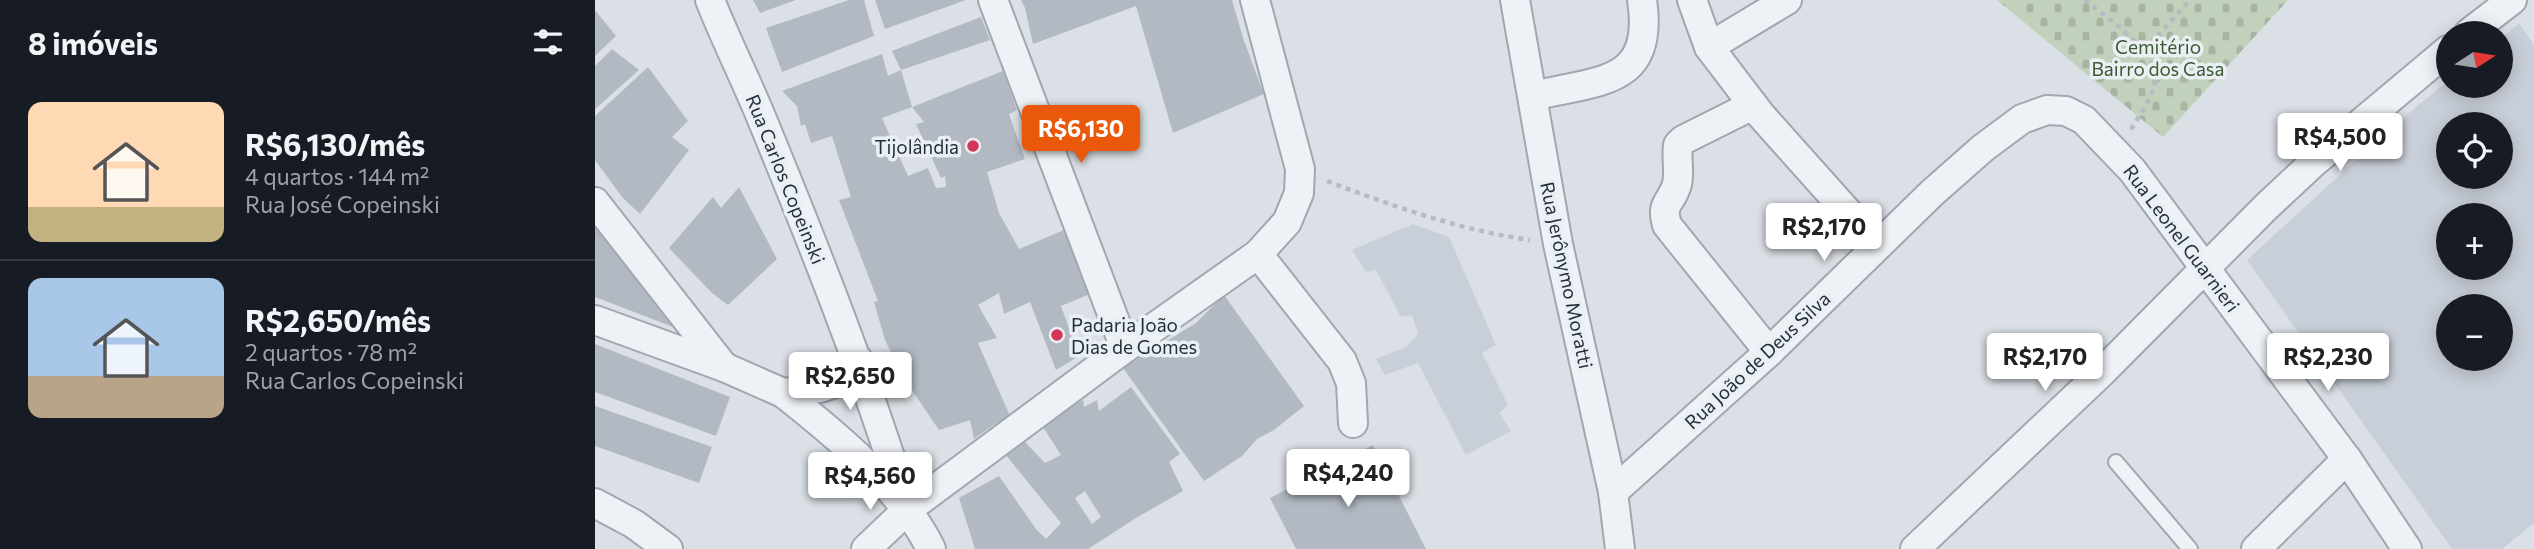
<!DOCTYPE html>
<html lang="pt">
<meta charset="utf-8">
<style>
:root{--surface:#171b24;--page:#242831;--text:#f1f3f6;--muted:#9ea1a6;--line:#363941;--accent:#ea580c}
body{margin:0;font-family:Commissioner,sans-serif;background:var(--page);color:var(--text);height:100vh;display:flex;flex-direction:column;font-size:26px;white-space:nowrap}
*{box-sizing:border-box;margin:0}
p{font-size:23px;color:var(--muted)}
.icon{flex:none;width:38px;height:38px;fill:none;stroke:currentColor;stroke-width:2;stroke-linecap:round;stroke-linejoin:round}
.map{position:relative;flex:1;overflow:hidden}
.side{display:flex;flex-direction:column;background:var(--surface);width:595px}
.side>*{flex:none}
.needle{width:46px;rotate:78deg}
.buttons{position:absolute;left:1841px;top:21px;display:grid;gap:14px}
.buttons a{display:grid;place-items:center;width:77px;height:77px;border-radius:50%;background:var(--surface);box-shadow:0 4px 18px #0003;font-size:35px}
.price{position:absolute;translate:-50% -60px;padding:0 16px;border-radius:7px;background:#fff;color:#222;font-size:23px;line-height:46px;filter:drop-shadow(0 2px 4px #0008)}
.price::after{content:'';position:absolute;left:50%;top:42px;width:21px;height:16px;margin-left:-10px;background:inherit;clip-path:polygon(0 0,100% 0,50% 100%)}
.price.on{background:var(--accent);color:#fff}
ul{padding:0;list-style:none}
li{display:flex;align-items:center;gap:21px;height:175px;padding:0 28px}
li+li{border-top:2px solid var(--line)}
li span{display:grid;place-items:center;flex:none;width:196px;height:140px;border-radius:14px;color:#555}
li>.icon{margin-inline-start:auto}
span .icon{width:84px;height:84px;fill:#fffc;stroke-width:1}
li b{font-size:30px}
h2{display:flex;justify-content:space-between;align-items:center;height:84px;padding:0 28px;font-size:30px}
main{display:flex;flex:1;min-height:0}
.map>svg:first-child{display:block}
.built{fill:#c9cfd9;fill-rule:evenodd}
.cemetery{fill:url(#cemetery-stones)}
.building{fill:#b2b9c3;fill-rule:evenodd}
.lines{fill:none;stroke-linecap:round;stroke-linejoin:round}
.lane-casing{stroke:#a0a7b0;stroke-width:18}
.street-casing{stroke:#a0a7b0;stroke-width:32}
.path{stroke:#b5bbc1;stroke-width:4.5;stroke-dasharray:5 5;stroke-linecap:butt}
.lane{stroke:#eef1f5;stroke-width:14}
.street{stroke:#eef1f5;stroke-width:28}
.poi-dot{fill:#d53657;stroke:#eaeff4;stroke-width:2.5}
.labels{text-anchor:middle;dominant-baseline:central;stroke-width:7;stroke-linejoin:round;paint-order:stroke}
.park-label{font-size:19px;fill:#3b5a31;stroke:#eaeff4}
.poi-label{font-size:19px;fill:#242f3d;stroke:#eaeff4;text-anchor:end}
.street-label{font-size:19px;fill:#242f3d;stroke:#eaeff4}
</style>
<main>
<section class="side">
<h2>8 imóveis<svg class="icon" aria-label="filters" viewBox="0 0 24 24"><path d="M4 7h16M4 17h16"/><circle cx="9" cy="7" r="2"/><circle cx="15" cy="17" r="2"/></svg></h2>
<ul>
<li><span style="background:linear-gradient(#ffd9b3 75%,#c2b280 0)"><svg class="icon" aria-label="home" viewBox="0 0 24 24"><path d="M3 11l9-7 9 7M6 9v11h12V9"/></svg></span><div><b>R$6,130/mês</b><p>4 quartos · 144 m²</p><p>Rua José Copeinski</p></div></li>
<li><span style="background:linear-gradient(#a9c7e8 70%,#b9a48a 0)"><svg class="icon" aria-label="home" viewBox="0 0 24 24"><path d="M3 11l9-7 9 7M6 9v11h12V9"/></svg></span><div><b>R$2,650/mês</b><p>2 quartos · 78 m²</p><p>Rua Carlos Copeinski</p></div></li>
</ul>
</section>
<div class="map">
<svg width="1939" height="549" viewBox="0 0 1939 549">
<defs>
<pattern id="cemetery-stones" width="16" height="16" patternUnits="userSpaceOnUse" patternTransform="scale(1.75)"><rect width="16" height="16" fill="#c2d1bb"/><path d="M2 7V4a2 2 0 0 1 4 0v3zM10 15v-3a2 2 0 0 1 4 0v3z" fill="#a7b4a2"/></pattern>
</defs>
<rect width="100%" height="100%" fill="#dbe0e6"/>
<g class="built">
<path d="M 1924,23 L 1939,45 L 1939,523 L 1907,549 L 1857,549 L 1652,260 L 1798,126 L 1853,81 L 1853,86 L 1906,86 L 1906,38 ZM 1853,124 L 1906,124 L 1906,177 L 1853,177 ZM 1853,215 L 1906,215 L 1906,268 L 1853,268 ZM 1853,306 L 1906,306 L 1906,359 L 1853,359 Z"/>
<polygon points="818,224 854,237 901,345 887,353 913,405 904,413 916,431 871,455 823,363 790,375 781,359 811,347 823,334 817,315 806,317 781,270 771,272 757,250"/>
</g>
<polygon class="cemetery" points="1402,0 1693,0 1568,137"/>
<g class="building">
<polygon points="158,0 201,0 165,13"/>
<polygon points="254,0 269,0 279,36 187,72 171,28"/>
<polygon points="280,0 371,0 290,29"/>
<polygon points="426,0 637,0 649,41 669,94 578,133 541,6 438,44 430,8"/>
<polygon points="0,10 21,36 0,56"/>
<polygon points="386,17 395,40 306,70 297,51"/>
<polygon points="17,49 44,70 0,109 0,66"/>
<path d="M 287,54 L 293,76 L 306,70 L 317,107 L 408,71 L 422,110 L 414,114 L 430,159 L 392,172 L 404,213 L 424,249 L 469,230 L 479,244 L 495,294 L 466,306 L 484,356 L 461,370 L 435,302 L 409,314 L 404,293 L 383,305 L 402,338 L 383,343 L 415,416 L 400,424 L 379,439 L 375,420 L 344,430 L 308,377 L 290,340 L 279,302 L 283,301 L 244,200 L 256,197 L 237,136 L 216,143 L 210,124 L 206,126 L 202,106 L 187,91 ZM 317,107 L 329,122 L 321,124 L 346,178 L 350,176 L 351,187 L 341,188 L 333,168 L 313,176 L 287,118 Z"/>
<polygon points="53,67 93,121 77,137 94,150 45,214 27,197 0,160 0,116"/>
<polygon points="144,187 182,259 133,305 117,293 74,248 118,197 126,208"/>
<polygon points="0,220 86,330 0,297"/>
<polygon points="629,295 709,406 679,430 662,439 647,456 609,481 528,368 601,323"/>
<polygon points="0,344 135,397 121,436 0,392"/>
<path d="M 536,387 L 585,454 L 574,462 L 588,491 L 541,518 L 493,549 L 380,549 L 364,498 L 404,476 L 441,529 L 451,539 L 466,523 L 410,454 L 430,442 L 450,463 L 466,455 L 448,427 L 463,413 L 488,400 L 489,407 L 502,400 L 504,411 ZM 490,491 L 506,517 L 497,524 L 480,498 Z"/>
<polygon points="0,406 117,447 104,483 0,446"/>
<polygon points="778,445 831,549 701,549 675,498"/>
</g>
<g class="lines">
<g class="lane-casing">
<polyline id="lane" points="1521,462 1595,549"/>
</g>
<g class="street-casing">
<g id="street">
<path d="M 115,0 C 130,38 148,74 164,112 C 218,243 270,374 312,510"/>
<polyline points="398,0 530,348"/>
<polyline points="920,0 963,244 1018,492 1025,549"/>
<polyline points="1097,0 1114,47 1165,114 1282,245"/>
<polyline points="1874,33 1917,0"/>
<polyline points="1114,47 1192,0"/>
<path d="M 938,96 C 1003,80 1060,86 1047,0"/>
<path d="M 1158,105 L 1088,140 L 1083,145 C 1081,157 1085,172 1082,184 C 1077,203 1065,202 1072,225 L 1174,352"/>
<polyline points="0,202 129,367"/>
<polyline points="663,254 747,361 756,383 758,423"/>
<polyline points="0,320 129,367 188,393 225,388 246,381 257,372 263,360"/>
<path d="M 188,393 C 239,433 308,490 336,549"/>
<polyline points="1018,492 1174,352 1337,193 1388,148 1427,119 1452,110 1471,111 1489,120 1537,170 1752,459 1812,549"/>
<polyline points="0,503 39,524 73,549"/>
<polyline points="271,549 312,510 530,348 663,254 692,222 704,193 705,169 660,0"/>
<polyline points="1320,549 1507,372 1672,206 1717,164 1853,50"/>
<polyline points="1661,549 1752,459"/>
</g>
</g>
<g class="path">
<path d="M 1490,0 C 1510,17 1565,52 1560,82 C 1557,99 1544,116 1535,131"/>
<polyline points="1549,51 1595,0"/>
<path d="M 732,181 C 798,206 864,230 935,240"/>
</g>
<use href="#lane" class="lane"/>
<use href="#street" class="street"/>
</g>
<g class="poi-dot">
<circle cx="378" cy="146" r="7"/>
<circle cx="462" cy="335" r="7"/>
</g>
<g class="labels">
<g class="park-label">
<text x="1563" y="46">Cemitério<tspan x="1563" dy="22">Bairro dos Casa</tspan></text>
</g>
<g class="poi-label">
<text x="364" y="146">Tijolândia</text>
<text x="476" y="324" text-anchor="start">Padaria João<tspan x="476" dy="22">Dias de Gomes</tspan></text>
</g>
<g class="street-label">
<text transform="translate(191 179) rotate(68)">Rua Carlos Copeinski</text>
<text transform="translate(1587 238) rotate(53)">Rua Leonel Guarnieri</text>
<text transform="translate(972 275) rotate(78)">Rua Jerônymo Moratti</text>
<text transform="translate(1162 360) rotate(-43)">Rua João de Deus Silva</text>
</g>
</g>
</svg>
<div class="buttons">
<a><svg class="needle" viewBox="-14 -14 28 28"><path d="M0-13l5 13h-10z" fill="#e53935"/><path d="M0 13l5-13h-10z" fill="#9ea1a6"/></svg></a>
<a><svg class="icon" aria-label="locate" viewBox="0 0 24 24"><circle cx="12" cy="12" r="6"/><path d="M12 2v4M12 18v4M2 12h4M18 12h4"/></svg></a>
<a>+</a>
<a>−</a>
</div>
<b class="price on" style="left:486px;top:165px">R$6,130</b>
<b class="price" style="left:1745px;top:173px">R$4,500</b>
<b class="price" style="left:1229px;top:263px">R$2,170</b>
<b class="price" style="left:1450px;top:393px">R$2,170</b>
<b class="price" style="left:1733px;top:393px">R$2,230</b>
<b class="price" style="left:255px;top:412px">R$2,650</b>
<b class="price" style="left:753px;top:509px">R$4,240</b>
<b class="price" style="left:275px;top:512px">R$4,560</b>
</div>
</main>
